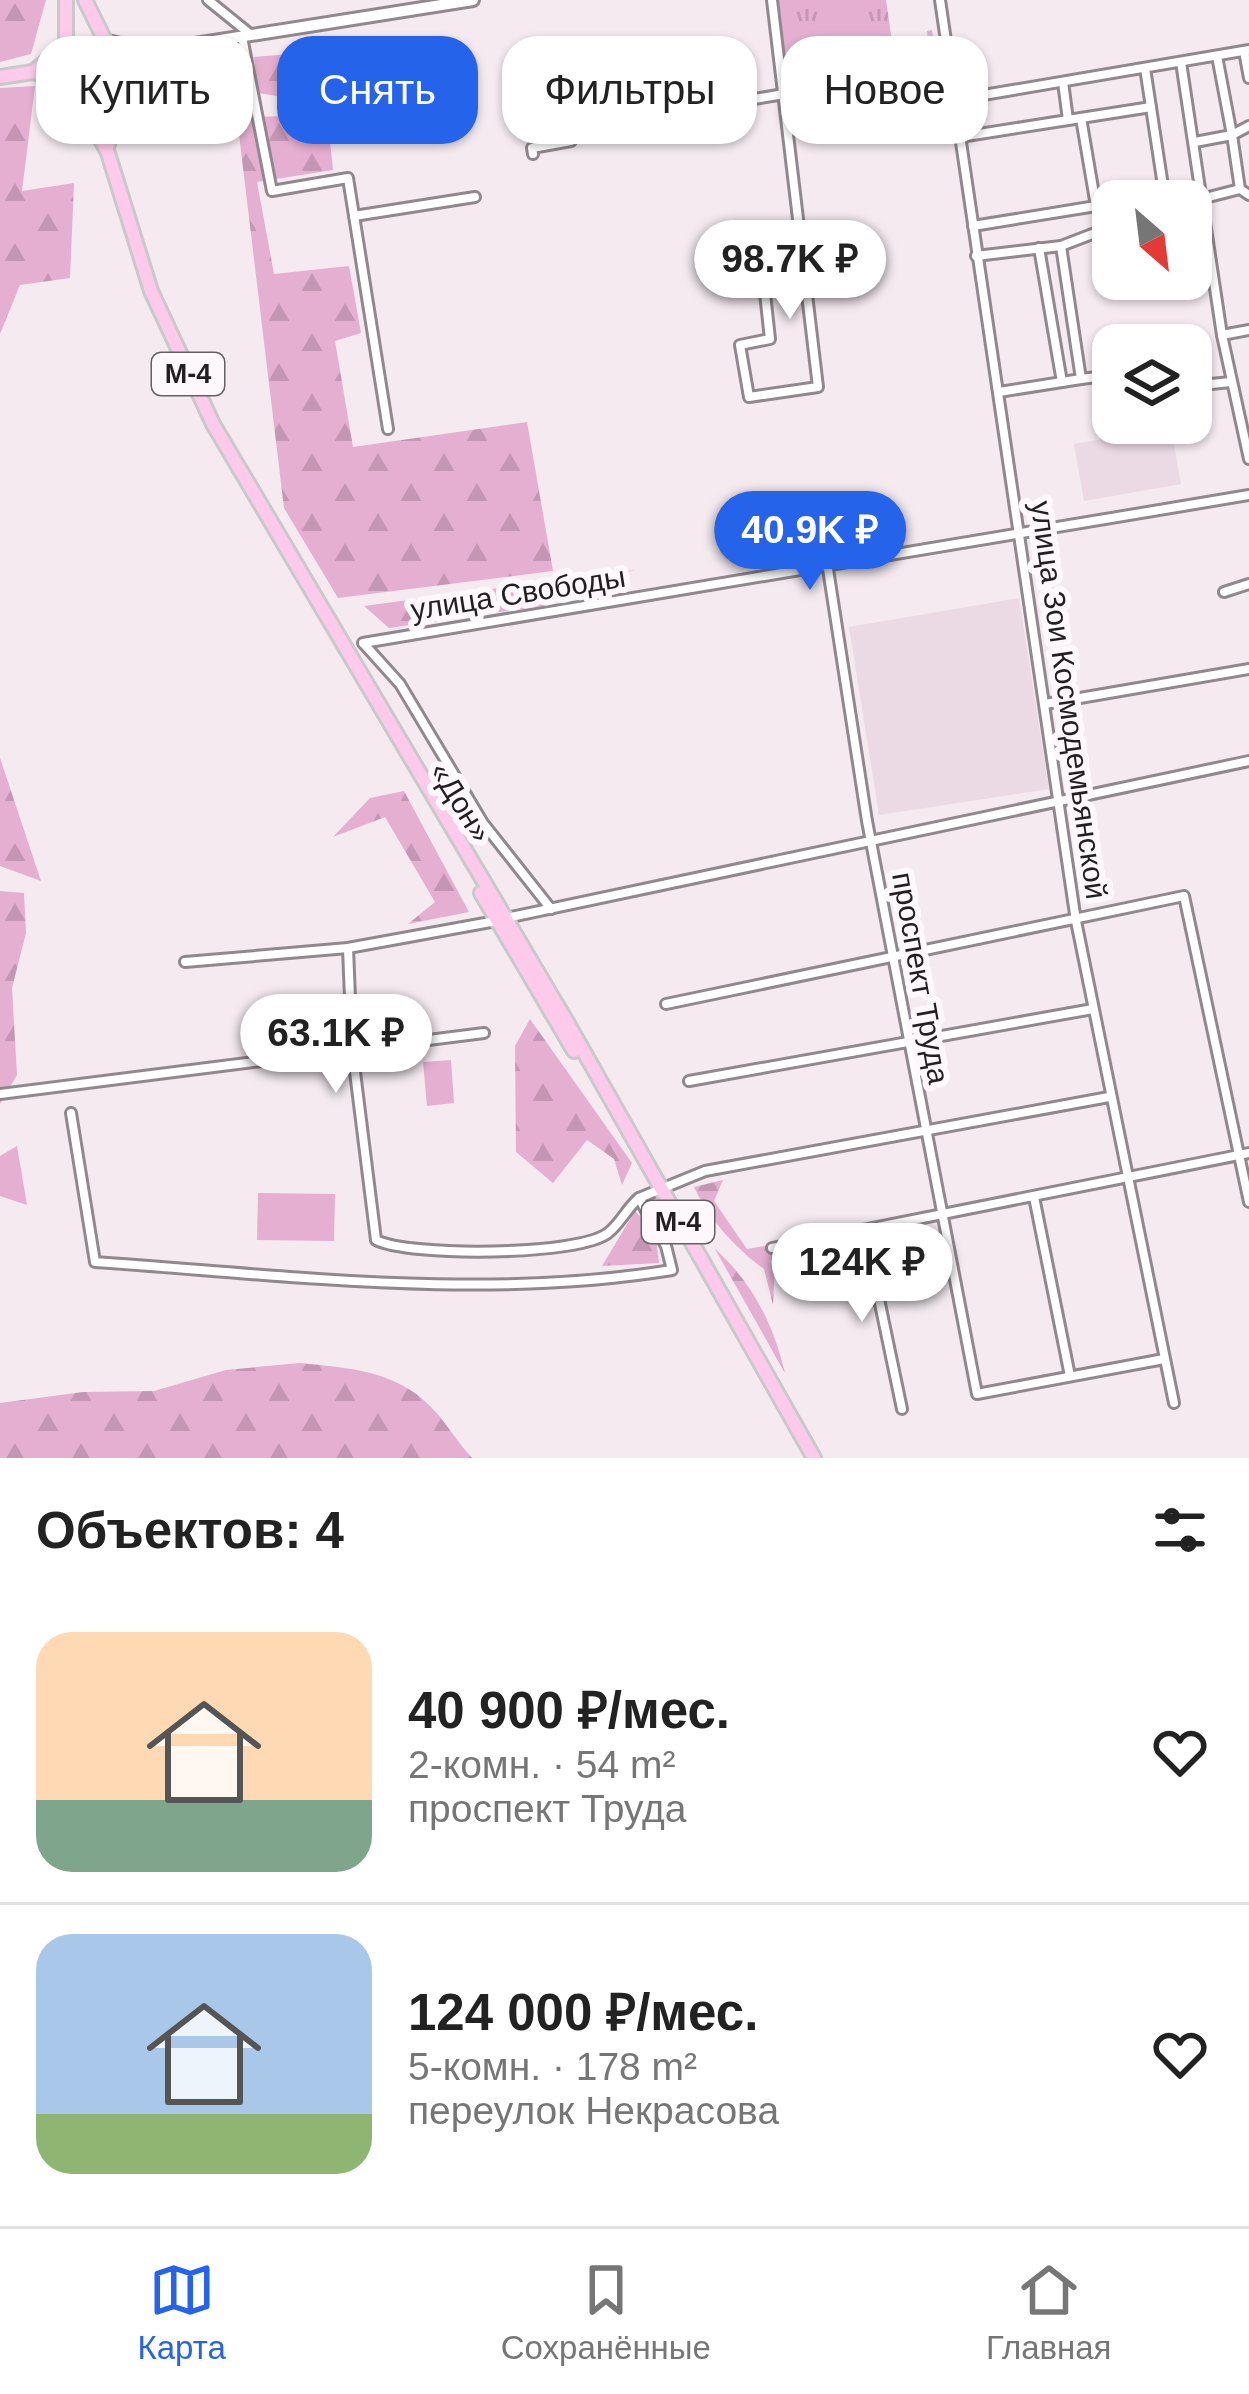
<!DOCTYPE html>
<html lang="ru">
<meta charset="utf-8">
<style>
:root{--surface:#fff;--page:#f2f2f2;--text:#222;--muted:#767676;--line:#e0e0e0;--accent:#2563eb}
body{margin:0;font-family:Helvetica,sans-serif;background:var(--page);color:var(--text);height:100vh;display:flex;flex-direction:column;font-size:45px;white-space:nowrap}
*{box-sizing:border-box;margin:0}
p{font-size:39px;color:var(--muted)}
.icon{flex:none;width:66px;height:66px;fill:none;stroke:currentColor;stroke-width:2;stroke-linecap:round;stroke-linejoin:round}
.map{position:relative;height:1458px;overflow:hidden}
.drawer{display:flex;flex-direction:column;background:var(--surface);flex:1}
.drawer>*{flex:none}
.guide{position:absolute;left:36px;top:36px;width:1179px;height:108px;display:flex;gap:24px}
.needle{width:78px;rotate:152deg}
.controls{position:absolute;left:1092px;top:180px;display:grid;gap:24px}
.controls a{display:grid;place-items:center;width:120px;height:120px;border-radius:24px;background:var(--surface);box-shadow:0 3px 9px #0004;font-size:60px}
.price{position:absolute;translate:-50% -102px;padding:0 27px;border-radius:42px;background:#fff;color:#222;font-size:39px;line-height:78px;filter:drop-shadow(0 3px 6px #0008)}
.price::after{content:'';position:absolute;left:50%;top:72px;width:36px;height:27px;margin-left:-18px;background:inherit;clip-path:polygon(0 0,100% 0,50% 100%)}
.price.active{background:var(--accent);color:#fff}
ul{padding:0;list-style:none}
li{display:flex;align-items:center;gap:36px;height:300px;padding:0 36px}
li+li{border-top:3px solid var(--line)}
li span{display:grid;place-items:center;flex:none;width:336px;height:240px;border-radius:36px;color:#555}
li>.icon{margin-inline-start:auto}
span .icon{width:144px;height:144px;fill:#fffc;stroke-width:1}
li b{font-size:51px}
h2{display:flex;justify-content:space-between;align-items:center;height:144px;padding:0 36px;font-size:51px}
.pill{padding:0 42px;border-radius:36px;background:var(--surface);box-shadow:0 3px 9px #0004;font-size:42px;line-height:108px}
.pill.active{background:var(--accent);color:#fff}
.tab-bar{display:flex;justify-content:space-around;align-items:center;height:168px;border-top:3px solid var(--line);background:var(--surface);font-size:33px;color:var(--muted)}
.tab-bar a{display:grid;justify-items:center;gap:6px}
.tab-bar .active{color:var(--accent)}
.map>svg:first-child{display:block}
.built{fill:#ebdae4}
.green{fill:#e5afd1}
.forest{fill:url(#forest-firs)}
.park{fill:url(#park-tufts)}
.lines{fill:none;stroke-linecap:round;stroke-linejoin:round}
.street-casing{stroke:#91888e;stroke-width:14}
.secondary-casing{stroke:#91888e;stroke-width:16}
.primary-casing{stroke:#cac9ca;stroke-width:18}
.street{stroke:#fff;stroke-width:8}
.secondary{stroke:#fff;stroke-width:10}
.primary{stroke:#fecaec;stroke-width:12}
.labels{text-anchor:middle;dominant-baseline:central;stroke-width:12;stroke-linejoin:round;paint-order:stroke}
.shield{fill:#fef8fc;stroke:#656063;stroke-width:3}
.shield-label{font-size:27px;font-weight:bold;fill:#231f21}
.street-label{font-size:30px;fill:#231f21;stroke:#fef8fc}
</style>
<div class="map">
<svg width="1249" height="1458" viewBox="0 0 1249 1458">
<defs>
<pattern id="forest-firs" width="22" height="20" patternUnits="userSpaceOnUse" patternTransform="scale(3)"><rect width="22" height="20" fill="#e5afd1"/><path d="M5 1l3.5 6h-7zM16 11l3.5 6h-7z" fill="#c496b3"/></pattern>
<pattern id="park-tufts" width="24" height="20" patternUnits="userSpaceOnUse" patternTransform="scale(3)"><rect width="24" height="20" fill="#e5afd1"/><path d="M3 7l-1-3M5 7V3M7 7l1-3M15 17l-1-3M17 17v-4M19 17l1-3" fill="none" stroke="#c496b3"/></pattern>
</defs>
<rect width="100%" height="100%" fill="#f4eaf0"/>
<g class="built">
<polygon points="1171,427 1181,484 1084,501 1074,444"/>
<polygon points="1019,598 1049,789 879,815 849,627"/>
</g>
<g class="green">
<polygon points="932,30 940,90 923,93 910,77 905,51 928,47 927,31"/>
<circle cx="88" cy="60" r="21"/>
<polygon points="451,1060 454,1103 427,1106 423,1062"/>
<polygon points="17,1146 27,1205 0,1196 0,1156"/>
<polygon points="258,1193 335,1194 334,1241 257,1240"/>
</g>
<g class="forest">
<polygon points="0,0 46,0 31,54 0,62"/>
<polygon points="442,41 445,51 299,73 301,100 258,93 254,57"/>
<polygon points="35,86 22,191 74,183 70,278 20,285 0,334 0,88"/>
<polygon points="327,114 333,170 257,182 274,274 349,266 361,333 335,341 353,447 527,422 553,571 338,598 284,508 237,118"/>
<polygon points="635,570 569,587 549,605 389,628 364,606"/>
<polygon points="0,758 41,881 0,866"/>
<polygon points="404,791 469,912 408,924 435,902 385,817 333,837 370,798"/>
<polygon points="0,891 24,893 26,933 12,988 17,1075 0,1104"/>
<polygon points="530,1019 632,1163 622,1185 614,1159 587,1140 553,1183 516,1152 515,1046"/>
<path d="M 723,1180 L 714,1201 L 747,1249 L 782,1243 L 775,1263 L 773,1305 L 764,1269 C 735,1248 709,1219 694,1187 Z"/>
<polygon points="635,1211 655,1231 659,1263 602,1266"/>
<path d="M 715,1249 C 753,1283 773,1324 785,1373 Z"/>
<path d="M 300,1363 C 347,1368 396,1370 431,1407 C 446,1422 457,1442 472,1458 L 0,1458 L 0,1403 L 83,1392 L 154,1391 L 226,1370 Z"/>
</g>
<polygon class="park" points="777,0 886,0 894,55 786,70"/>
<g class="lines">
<g class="street-casing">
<g id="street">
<polyline points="208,0 250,34"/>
<polyline points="772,0 818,387 749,397 740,345 770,339 759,238 802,231"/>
<polyline points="940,0 1076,921 1174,1403"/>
<polyline points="242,37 272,191 348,178 388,429"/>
<polyline points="1244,51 1249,78"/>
<polyline points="1217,56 1232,135"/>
<polyline points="1181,62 1222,335 1249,459"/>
<polyline points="1145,68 1165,199 1205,198 1240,189 1249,195"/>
<polyline points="954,100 1249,50"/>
<polyline points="1068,120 1151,107"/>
<polyline points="1232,135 1249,126"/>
<polyline points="960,137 1068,120 1063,82"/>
<polyline points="1195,142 1232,135 1240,189"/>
<polyline points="533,154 532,148 571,141 569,130 784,94"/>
<polyline points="354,216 475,197"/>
<polyline points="973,226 1096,206 1081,118"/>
<polyline points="1061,246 1113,226"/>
<polyline points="1039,248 1062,382"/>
<polyline points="976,256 1061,246 1081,379 999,392"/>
<polyline points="1222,335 1249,330"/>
<polyline points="1191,367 1194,386"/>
<polyline points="1081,379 1113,375"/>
<polyline points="1191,386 1231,382"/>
<polyline points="828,569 867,821 977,1394 1164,1359"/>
<polyline points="1224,592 1249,584"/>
<polyline points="363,643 1249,495"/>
<polyline points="364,644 400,684 483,823 551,909"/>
<polyline points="1045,704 1249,669"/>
<polyline points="506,918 1249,761"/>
<path d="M 348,948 L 352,1048 L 376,1240 C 409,1257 579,1256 608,1233 C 620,1224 627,1208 639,1198"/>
<polyline points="185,962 348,948 496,921"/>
<polyline points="666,1004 1184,896 1249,1202"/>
<polyline points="689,1081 1093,1009"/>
<polyline points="0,1094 484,1033"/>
<path d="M 71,1113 L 95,1262 C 286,1275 481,1301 672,1270 L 666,1246 L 639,1198 L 705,1171 L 1109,1097"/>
<polyline points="1034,1197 1070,1376"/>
<polyline points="865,1232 902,1409"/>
<polyline points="772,1248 1249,1153"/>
</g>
</g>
<g class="secondary-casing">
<g id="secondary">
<polyline points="104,40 150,51"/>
<polyline points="113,71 150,51 473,0"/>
</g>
</g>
<g class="primary-casing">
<g id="primary">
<polyline points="66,0 66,75 108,153 151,291 213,424 567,1022 814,1458"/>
<polyline points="33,72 64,47"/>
<polyline points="0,77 33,72 70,83"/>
<polyline points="107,83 108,145"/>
<polyline points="76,87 97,88 113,71 112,55 85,0"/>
<polyline points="481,893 574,1051"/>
</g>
</g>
<use href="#street" class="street"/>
<use href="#secondary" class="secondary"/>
<use href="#primary" class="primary"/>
</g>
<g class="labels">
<g class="shield">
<rect x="152" y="353" width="72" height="42" rx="9"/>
<rect x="642" y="1201" width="72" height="42" rx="9"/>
</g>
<g class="shield-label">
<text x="188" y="374">М-4</text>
<text x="678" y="1222">М-4</text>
</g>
<g class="street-label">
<text transform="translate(518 593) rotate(-9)">улица Свободы</text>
<text transform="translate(1069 700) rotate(82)">улица Зои Космодемьянской</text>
<text transform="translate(461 802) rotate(58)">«Дон»</text>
<text transform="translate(921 978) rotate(80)">проспект Труда</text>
</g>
</g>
</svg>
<div class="controls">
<a><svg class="needle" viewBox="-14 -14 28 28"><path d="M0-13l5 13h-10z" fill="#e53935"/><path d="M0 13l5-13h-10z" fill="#767676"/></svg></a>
<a><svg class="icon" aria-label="layers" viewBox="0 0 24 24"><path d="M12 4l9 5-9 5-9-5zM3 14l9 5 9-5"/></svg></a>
</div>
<b class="price" style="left:790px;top:322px">98.7K ₽</b>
<b class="price active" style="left:810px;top:593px">40.9K ₽</b>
<b class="price" style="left:336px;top:1096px">63.1K ₽</b>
<b class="price" style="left:862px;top:1325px">124K ₽</b>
<div class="guide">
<a class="pill">Купить</a>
<a class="pill active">Снять</a>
<a class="pill">Фильтры</a>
<a class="pill">Новое</a>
</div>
</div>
<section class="drawer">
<h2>Объектов: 4<svg class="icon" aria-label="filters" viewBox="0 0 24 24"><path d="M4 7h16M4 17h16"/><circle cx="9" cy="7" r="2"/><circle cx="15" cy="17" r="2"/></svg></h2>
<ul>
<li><span style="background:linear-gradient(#ffd9b3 70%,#7fa58c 0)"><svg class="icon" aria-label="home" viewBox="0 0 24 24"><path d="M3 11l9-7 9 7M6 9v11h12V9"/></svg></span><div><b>40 900 ₽/мес.</b><p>2-комн. · 54 m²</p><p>проспект Труда</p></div><svg class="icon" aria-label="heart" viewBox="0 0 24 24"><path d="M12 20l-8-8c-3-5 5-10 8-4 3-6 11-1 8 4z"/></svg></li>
<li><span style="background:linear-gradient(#a9c7e8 75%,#8fb573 0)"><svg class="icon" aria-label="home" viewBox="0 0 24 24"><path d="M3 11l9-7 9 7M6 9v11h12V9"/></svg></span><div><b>124 000 ₽/мес.</b><p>5-комн. · 178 m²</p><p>переулок Некрасова</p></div><svg class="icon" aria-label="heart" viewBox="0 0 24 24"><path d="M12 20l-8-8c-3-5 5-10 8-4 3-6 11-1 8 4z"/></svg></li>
</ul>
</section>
<nav class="tab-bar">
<a class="active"><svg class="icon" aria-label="map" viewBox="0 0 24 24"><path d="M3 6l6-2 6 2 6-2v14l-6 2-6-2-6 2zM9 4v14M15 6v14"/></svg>Карта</a>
<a><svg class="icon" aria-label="saved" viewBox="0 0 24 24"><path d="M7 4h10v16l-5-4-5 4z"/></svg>Сохранённые</a>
<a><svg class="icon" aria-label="home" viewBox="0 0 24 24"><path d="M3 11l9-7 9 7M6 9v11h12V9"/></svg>Главная</a>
</nav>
